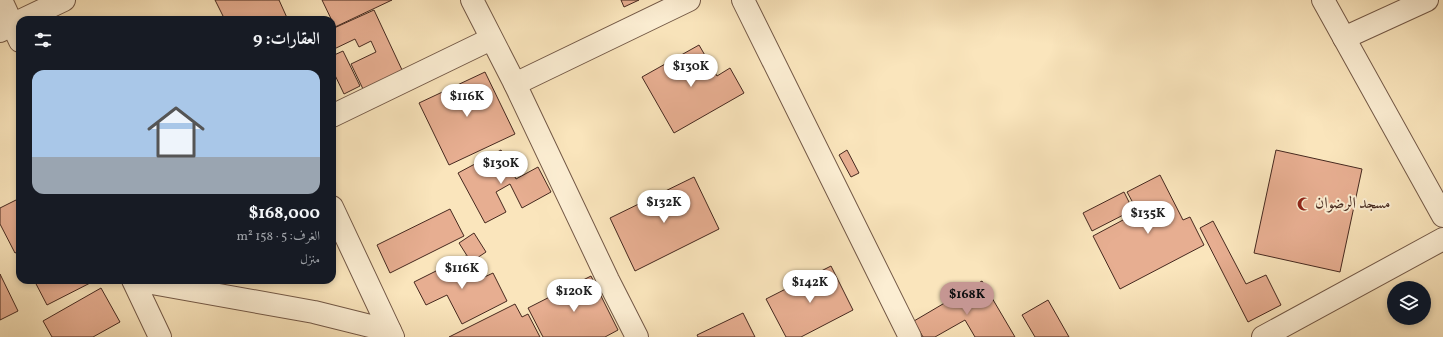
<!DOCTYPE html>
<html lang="ar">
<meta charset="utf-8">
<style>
:root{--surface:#171b24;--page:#20242c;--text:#f1f3f6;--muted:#9ea1a6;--line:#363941;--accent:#c59692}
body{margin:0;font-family:Vollkorn,Amiri,serif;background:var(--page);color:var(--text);direction:rtl;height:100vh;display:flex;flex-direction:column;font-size:15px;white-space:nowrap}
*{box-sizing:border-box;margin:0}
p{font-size:13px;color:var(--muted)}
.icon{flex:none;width:22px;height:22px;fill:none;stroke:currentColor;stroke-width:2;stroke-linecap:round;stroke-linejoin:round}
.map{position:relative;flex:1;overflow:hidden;direction:ltr}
.panel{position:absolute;left:16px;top:16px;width:320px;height:268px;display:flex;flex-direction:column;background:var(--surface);border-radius:12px;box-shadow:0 2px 6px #0003;direction:rtl}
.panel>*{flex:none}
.buttons{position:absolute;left:1387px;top:281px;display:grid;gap:8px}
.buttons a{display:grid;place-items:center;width:44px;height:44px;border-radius:50%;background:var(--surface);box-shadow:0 2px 6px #0003;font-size:20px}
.price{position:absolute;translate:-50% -34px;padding:0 9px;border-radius:14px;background:#fff;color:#222;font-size:13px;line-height:26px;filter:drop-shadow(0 1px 2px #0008)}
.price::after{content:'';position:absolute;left:50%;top:24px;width:12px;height:9px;margin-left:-6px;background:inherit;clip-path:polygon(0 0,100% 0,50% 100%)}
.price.current{background:var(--accent);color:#111}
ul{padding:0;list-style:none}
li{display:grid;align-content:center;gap:8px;height:212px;padding:0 16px}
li+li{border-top:1px solid var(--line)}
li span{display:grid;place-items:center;height:124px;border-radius:12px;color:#555}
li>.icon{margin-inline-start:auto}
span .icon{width:72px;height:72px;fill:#fffc;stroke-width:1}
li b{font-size:17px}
h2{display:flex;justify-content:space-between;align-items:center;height:48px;padding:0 16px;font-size:17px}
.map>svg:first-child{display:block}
.building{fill:#e7ae91;stroke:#46291f}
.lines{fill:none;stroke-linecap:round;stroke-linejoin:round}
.minor-casing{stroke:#735846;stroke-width:24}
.tertiary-casing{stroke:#735846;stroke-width:24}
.minor{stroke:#fceed3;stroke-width:22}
.tertiary{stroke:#fceed3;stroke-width:22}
.labels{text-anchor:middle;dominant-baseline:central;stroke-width:4;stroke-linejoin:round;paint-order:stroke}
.poi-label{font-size:16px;fill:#46291f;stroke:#fceed3;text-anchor:start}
</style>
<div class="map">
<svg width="1443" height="337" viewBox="0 0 1443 337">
<rect width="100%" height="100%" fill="#fae5bc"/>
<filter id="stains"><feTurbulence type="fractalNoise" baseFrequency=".005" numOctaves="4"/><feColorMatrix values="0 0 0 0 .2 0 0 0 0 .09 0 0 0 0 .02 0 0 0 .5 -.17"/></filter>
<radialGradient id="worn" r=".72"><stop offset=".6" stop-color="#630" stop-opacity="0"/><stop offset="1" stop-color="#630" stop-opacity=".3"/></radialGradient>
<g class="building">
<polygon points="215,0 279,0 288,20 225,20"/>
<polygon points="322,0 392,0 335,27"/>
<polygon points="621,0 639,0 624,7"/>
<polygon points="374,10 403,72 363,89 351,64 376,52 371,41 359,47 355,39 332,50 332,29"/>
<polygon points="699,45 717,76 730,68 744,93 674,133 642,77"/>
<polygon points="343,51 360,86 344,94 332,69 332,56"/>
<polygon points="485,72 515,134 449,165 419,103"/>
<polygon points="501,150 516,179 538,167 551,192 522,208 510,184 496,192 506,212 485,223 458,173"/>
<polygon points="847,150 859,173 851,177 839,155"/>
<polygon points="1276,150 1362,169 1340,272 1254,253"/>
<polygon points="1160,175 1183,220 1190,217 1204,245 1120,289 1093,236 1138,212 1127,192"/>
<polygon points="694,177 719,229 635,271 610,218"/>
<polygon points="1124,192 1133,210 1092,231 1083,213"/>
<polygon points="20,198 20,251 15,253 0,224 0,208"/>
<polygon points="450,209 464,236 390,273 377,245"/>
<polygon points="1213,221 1246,284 1266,275 1281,305 1248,322 1200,228"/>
<polygon points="474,233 486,252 471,262 459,243"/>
<polygon points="466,256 478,280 493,273 507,301 462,324 447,295 426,305 414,282"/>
<polygon points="831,266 853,310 801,337 786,337 766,299"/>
<polygon points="0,274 18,311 0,320"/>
<polygon points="591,276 618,330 605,337 543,337 528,308"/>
<polygon points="34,280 96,280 47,305"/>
<polygon points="982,281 1015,337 975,337 965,320 935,337 923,337 914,321"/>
<polygon points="101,288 120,322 93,337 52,337 43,321"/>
<polygon points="1048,300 1069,337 1035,337 1022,315"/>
<polygon points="515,304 522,317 528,314 540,337 449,337"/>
<polygon points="743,313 755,337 698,337 697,335"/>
</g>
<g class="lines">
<g class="minor-casing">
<g id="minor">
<polyline points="1,0 20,41"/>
<polyline points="472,0 515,84 608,280 637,337"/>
<polyline points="743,0 910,337"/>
<polyline points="1323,0 1443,216"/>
<polyline points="1344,38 1427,0"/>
<polyline points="515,84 689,0"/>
<polyline points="332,116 491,39"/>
<polyline points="332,207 393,337"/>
<polyline points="133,280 160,337"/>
<polyline points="135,280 314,312 390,331"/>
<polyline points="1263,337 1443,239"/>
</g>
</g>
<g class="tertiary-casing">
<g id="tertiary">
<polyline points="22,20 64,0"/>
<polyline points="0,31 20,21"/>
</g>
</g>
<use href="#minor" class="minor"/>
<use href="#tertiary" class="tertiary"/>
</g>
<defs>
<g id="mosque-bare" transform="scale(1.08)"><path d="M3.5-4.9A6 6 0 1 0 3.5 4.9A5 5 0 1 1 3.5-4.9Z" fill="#8f2418" stroke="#fceed3" stroke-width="2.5" paint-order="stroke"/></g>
</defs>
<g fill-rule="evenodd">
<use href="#mosque-bare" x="1304" y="204"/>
</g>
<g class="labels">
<g class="poi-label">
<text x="1315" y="204">مسجد الرضوان</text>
</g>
</g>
<rect width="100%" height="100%" filter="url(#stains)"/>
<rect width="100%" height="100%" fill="url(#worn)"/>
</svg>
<div class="buttons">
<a><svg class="icon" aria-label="layers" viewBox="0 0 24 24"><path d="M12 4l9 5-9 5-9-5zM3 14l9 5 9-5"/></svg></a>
</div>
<b class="price" style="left:691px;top:88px">$130K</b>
<b class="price" style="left:467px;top:118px">$116K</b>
<b class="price" style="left:501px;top:185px">$130K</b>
<b class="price" style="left:664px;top:224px">$132K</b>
<b class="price" style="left:1148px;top:235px">$135K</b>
<b class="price" style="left:462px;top:290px">$116K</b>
<b class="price" style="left:810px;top:304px">$142K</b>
<b class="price" style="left:574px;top:313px">$120K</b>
<b class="price current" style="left:967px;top:316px">$168K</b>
<section class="panel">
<h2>العقارات: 9<svg class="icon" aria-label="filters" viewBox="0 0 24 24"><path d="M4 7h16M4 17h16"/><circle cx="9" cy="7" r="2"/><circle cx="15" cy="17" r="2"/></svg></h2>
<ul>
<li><span style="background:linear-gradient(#a9c7e8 70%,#9aa5b1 0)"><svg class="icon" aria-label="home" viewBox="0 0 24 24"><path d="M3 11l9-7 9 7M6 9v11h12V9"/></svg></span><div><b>$168,000</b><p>الغرف: 5 · 158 m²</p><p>منزل</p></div></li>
</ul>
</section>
</div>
